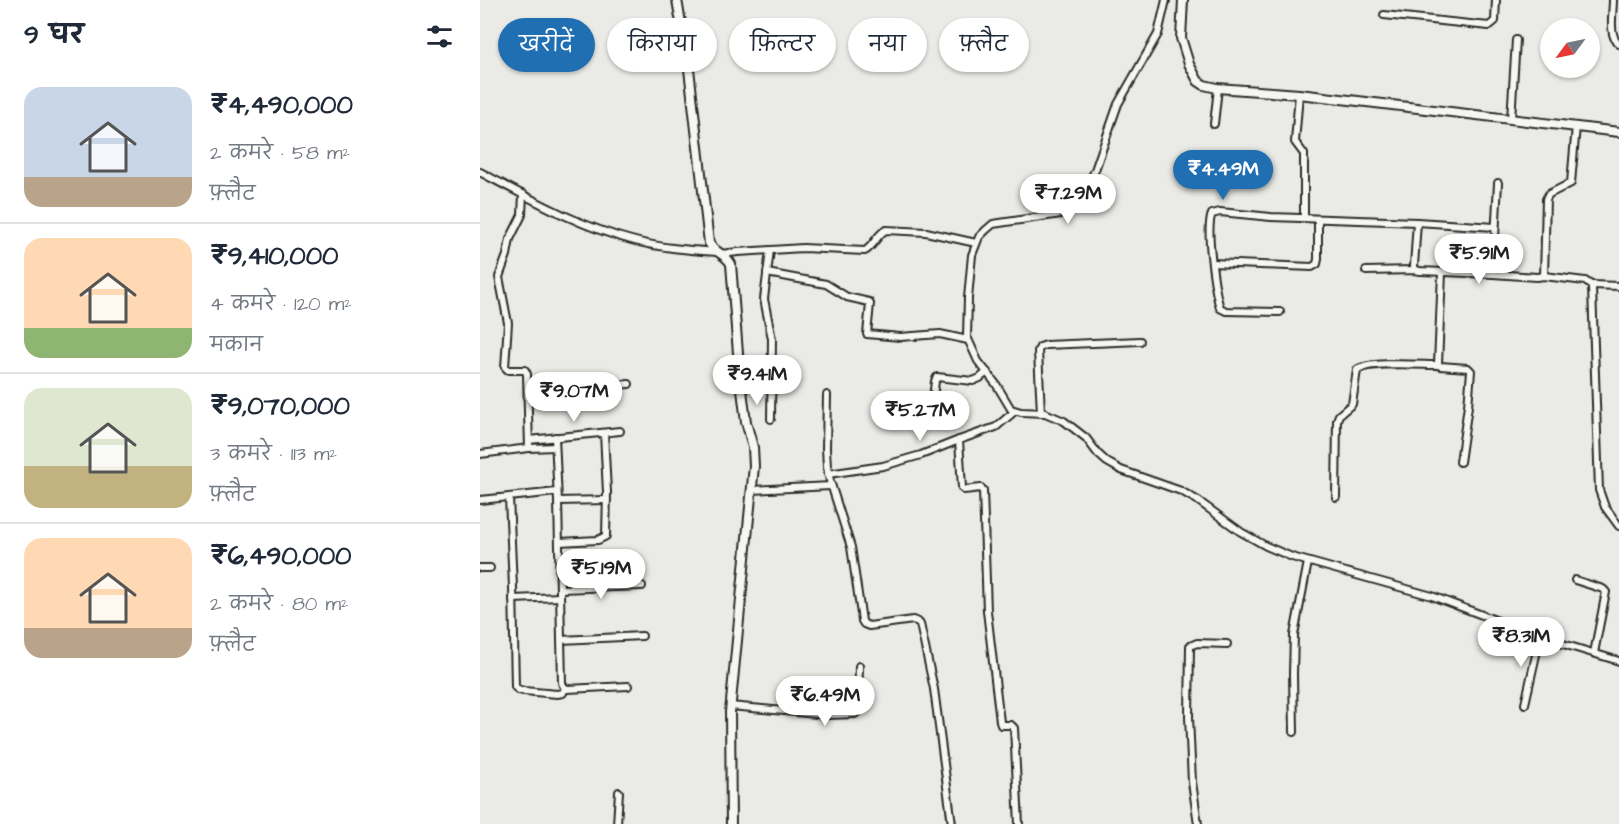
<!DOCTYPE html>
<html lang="hi">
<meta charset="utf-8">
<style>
:root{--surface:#fff;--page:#f6f6f7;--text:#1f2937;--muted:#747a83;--line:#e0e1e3;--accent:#1f6fb2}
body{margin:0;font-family:"Architects Daughter","Playpen Sans Deva",sans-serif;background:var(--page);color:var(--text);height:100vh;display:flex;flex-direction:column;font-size:22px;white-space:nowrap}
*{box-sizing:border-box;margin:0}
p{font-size:20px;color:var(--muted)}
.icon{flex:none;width:33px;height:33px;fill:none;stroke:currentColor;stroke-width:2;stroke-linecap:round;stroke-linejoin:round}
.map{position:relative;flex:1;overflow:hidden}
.drawer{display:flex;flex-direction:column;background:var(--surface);width:480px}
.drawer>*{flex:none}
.top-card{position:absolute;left:18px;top:18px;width:570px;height:54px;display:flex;gap:12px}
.needle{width:39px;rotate:237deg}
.buttons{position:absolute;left:1060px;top:18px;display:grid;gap:12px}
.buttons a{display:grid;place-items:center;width:60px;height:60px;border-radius:50%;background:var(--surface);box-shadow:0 2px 4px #0004;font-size:30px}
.price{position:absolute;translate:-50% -51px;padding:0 14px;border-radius:21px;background:#fff;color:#222;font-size:20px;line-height:39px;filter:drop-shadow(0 2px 3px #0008)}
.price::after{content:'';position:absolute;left:50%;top:36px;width:18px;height:14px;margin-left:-9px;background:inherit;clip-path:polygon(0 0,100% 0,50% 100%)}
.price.on{background:var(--accent);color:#fff}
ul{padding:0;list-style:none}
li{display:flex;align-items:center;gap:18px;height:150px;padding:0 24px}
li+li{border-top:2px solid var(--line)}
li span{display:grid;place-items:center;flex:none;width:168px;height:120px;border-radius:18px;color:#555}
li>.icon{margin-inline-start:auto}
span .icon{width:72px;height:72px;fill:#fffc;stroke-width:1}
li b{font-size:26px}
h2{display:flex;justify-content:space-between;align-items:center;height:72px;padding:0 24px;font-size:26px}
.pill{padding:0 21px;border-radius:27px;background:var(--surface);box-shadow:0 2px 4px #0004;font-size:21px;line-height:54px}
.pill.on{background:var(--accent);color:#fff}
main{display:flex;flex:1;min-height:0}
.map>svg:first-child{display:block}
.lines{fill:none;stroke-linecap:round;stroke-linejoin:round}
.minor-casing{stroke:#2b2b2b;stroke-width:10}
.tertiary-casing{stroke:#2b2b2b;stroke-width:12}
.minor{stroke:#f6f6f2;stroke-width:6}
.tertiary{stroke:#f6f6f2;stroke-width:8}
</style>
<main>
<section class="drawer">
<h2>9 घर<svg class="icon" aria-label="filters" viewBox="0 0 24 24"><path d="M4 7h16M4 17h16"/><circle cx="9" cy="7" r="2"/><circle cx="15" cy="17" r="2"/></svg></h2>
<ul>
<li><span style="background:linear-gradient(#c9d6e8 75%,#b9a48a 0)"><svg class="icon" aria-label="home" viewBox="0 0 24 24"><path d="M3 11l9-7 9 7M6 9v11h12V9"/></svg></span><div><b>₹4,490,000</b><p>2 कमरे · 58 m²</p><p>फ़्लैट</p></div></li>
<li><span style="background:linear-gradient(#ffd9b3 75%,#8fb573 0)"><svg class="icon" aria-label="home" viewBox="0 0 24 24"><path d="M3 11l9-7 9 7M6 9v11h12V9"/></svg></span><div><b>₹9,410,000</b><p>4 कमरे · 120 m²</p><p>मकान</p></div></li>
<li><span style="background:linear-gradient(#dfe7d0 65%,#c2b280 0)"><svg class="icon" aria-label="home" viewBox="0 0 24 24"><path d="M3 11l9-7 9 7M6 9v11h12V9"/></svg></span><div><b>₹9,070,000</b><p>3 कमरे · 113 m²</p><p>फ़्लैट</p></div></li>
<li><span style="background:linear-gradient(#ffd9b3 75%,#b9a48a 0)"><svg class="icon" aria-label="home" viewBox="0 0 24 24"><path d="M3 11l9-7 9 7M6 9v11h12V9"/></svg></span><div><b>₹6,490,000</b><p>2 कमरे · 80 m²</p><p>फ़्लैट</p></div></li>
</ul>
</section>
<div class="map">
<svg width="1139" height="824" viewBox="0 0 1139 824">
<rect width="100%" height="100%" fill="#eaeae6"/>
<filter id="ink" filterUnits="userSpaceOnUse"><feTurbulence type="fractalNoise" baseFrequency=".0167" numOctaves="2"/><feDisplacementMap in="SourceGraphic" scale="12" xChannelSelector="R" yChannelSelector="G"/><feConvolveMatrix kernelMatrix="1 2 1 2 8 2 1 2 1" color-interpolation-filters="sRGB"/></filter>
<g filter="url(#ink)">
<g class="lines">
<g class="minor-casing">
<g id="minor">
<polyline points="686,0 678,34 638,104 615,170 601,201 593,209 581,214 513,224 506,230 499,237 492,255 488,298 487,337 498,361 516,384 531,409 541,412 565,413 584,421 606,438 618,454 627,462 641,470 701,491 717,500 761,532 786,546 812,557 952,596 1060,637 1139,661"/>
<path d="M 1133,0 C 1133,13 1128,36 1139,44"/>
<polyline points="904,15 1009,26 1015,21 1016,0"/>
<polyline points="819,94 815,142 824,154 824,218"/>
<polyline points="1031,119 1036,40"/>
<polyline points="734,124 738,88"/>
<path d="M 0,172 C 49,198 100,227 155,241 C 181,248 210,250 237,252"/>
<polyline points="43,194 42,215 30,239 27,255 19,277 28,323 25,367 28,370 45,370 47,374 49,448"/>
<polyline points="290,250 284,299 292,339 291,419"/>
<path d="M 241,254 L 258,252 L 323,248 L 385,251 C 394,246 397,234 406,230 L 446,232 L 496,243"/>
<polyline points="732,263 832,267 837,264 838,259 838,219"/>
<polyline points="935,270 934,266 937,222"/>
<polyline points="886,271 935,270 940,271 1013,274 1057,277 1064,276 1105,281 1111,285 1112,288 1119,490 1125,507 1139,526"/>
<polyline points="287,273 346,284 367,297 389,302 390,304 387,334 420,337 460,334 488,340"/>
<polyline points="962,273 958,364 960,366 988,368 991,371 988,406 980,462"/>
<polyline points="1013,274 1018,183"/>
<polyline points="1064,276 1066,199 1069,194 1091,183 1096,126"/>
<polyline points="1111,285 1139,286"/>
<path d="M 800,312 L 746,311 L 740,308 C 735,292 725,228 732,214 L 740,212 L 791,217 L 937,222 L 1015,227"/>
<polyline points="48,393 149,384"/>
<polyline points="347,395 346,448 347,467 350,481 371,547 382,621 384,624 389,626 433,620 438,622 440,624 454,689 472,824"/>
<polyline points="452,407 455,381 457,377 493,381 500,378 507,372"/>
<polyline points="561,413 558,351 560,347 566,345 660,341"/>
<polyline points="75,437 78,501 82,683 84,687 87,689 148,686"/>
<polyline points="49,440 140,431"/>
<polyline points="479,440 482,488 484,490 501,488 503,490 507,611 520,722 521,725 531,725 534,728 539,824"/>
<polyline points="0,454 49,448 75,447"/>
<polyline points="348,474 403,466 441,455 479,440 516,427 535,411"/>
<polyline points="272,490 351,486"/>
<polyline points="29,497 33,587 35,687 39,690 44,691 77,694 83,693 85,688"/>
<path d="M 856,497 L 857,420 L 859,415 L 872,404 L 877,370 C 889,361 941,365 958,365"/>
<polyline points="0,500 77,492"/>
<polyline points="78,501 127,500"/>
<polyline points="79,542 118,540 126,536 127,492 124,433"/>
<polyline points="0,568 10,568"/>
<polyline points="1095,580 1123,589 1126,592 1114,653"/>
<polyline points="80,589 162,586"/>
<polyline points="33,599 80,597"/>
<polyline points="81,640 162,636"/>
<polyline points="1045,704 1060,637"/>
<polyline points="250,706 347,715 375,714 377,712 378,706 379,666"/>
<polyline points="814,732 813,674 814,635 828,562"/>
<polyline points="137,824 139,792"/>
<polyline points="718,824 712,782 709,717 710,646 717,643 747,644"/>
</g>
</g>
<g class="tertiary-casing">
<g id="tertiary">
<path d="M 197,0 L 209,69 L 229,243 C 235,253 246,254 251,264 L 259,366 L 266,422 L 273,447 L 274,466 L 250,712 L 251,824"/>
<polyline points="703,0 701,38 709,64 718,81 724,85 737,88 819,94 1139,132"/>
</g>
</g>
<use href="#minor" class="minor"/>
<use href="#tertiary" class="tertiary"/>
</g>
</g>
</svg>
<div class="buttons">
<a><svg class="needle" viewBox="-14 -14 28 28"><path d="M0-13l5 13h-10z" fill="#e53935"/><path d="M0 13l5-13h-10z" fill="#747a83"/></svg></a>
</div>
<b class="price on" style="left:743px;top:201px">₹4.49M</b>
<b class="price" style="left:588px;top:225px">₹7.29M</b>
<b class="price" style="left:999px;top:285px">₹5.91M</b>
<b class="price" style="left:277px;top:406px">₹9.41M</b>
<b class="price" style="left:94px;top:423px">₹9.07M</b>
<b class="price" style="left:440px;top:442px">₹5.27M</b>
<b class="price" style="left:121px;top:600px">₹5.19M</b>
<b class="price" style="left:1041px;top:668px">₹8.31M</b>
<b class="price" style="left:345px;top:727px">₹6.49M</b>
<div class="top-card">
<a class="pill on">खरीदें</a>
<a class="pill">किराया</a>
<a class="pill">फ़िल्टर</a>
<a class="pill">नया</a>
<a class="pill">फ़्लैट</a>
</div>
</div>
</main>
